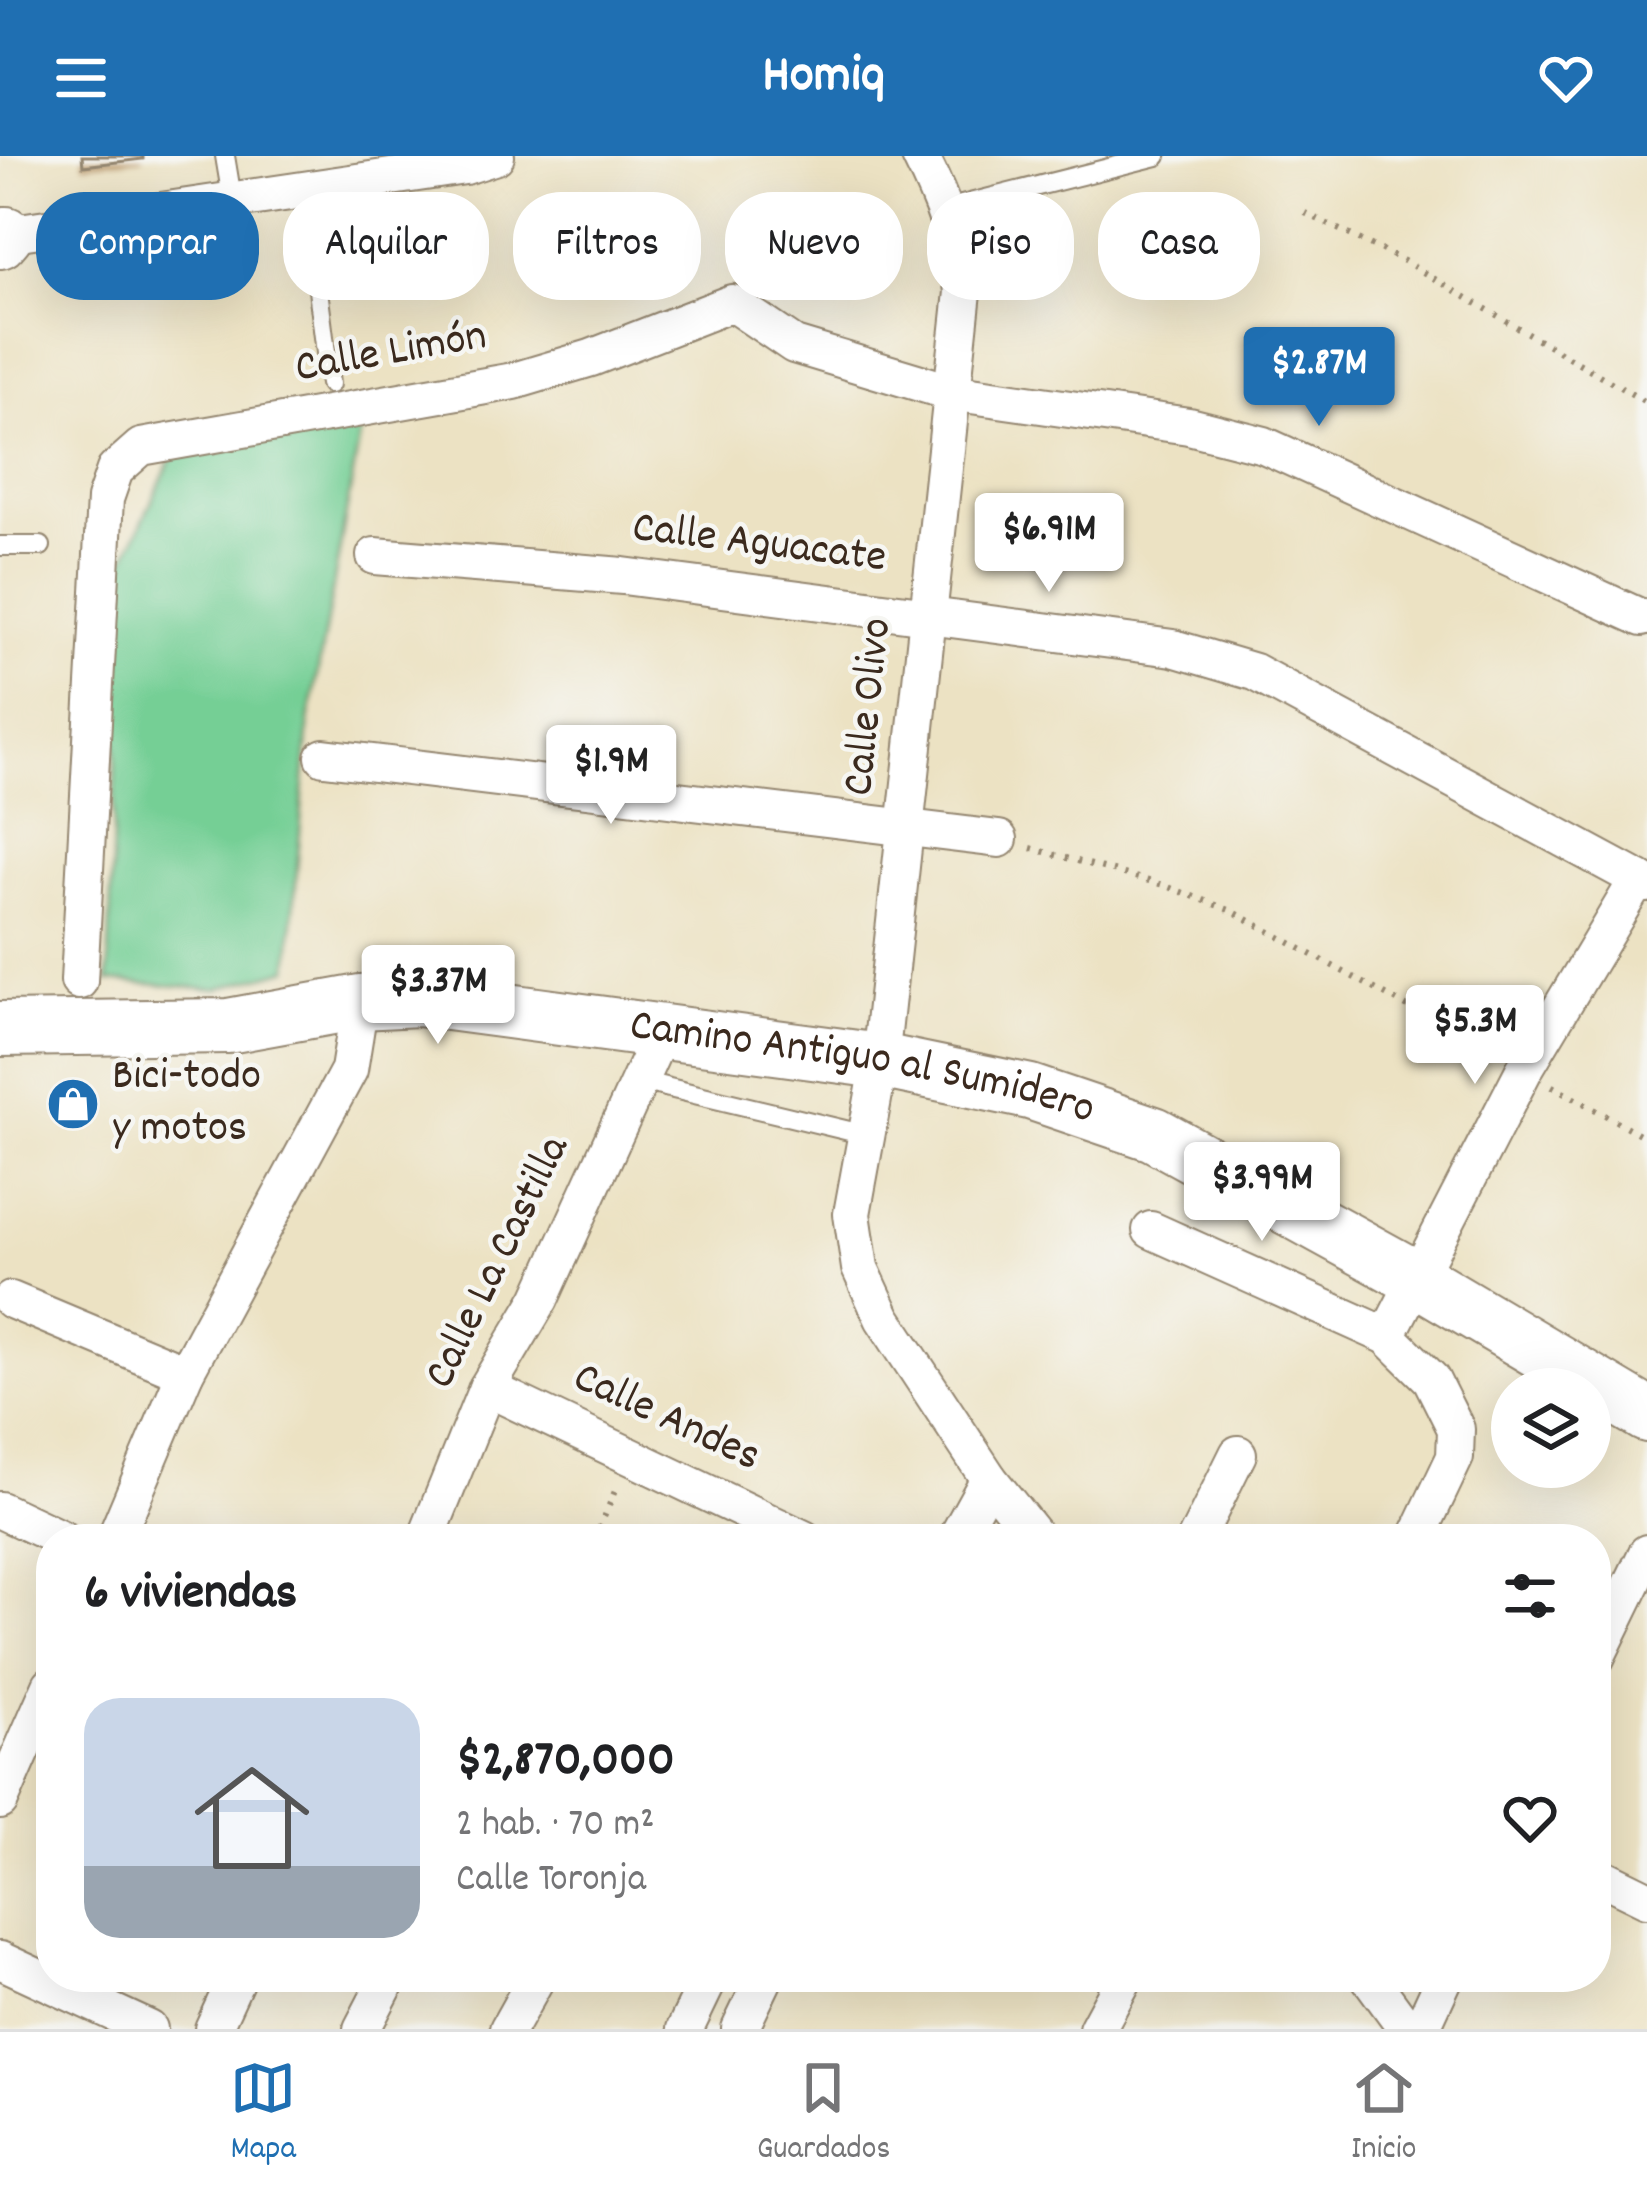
<!DOCTYPE html>
<html lang="es">
<meta charset="utf-8">
<style>
:root{--surface:#fff;--page:#f6f6f6;--text:#202124;--muted:#757577;--line:#e0e0e0;--accent:#1f6fb2}
body{margin:0;font-family:Dekko,sans-serif;background:var(--page);color:var(--text);height:100vh;display:flex;flex-direction:column;font-size:45px;white-space:nowrap}
*{box-sizing:border-box;margin:0}
p{font-size:39px;color:var(--muted)}
.icon{flex:none;width:66px;height:66px;fill:none;stroke:currentColor;stroke-width:2;stroke-linecap:round;stroke-linejoin:round}
.map{position:relative;flex:1;overflow:hidden}
.side{position:absolute;left:36px;top:1368px;width:1575px;height:468px;display:flex;flex-direction:column;background:var(--surface);border-radius:48px;box-shadow:0 12px 48px #0002}
.side>*{flex:none}
.guide{position:absolute;left:36px;top:36px;width:1575px;height:108px;display:flex;gap:24px}
.controls{position:absolute;left:1491px;top:1212px;display:grid;gap:24px}
.controls a{display:grid;place-items:center;width:120px;height:120px;border-radius:50%;background:var(--surface);box-shadow:0 12px 48px #0002;font-size:60px}
.price{position:absolute;translate:-50% -102px;padding:0 27px;border-radius:12px;background:#fff;color:#222;font-size:39px;line-height:78px;filter:drop-shadow(0 3px 6px #0008)}
.price::after{content:'';position:absolute;left:50%;top:72px;width:36px;height:27px;margin-left:-18px;background:inherit;clip-path:polygon(0 0,100% 0,50% 100%)}
.price.on{background:var(--accent);color:#fff}
ul{padding:0;list-style:none}
li{display:flex;align-items:center;gap:36px;height:300px;padding:0 48px}
li span{display:grid;place-items:center;flex:none;width:336px;height:240px;border-radius:36px;color:#555}
li>.icon{margin-inline-start:auto}
span .icon{width:144px;height:144px;fill:#fffc;stroke-width:1}
li b{font-size:51px}
h2{display:flex;justify-content:space-between;align-items:center;height:144px;padding:0 48px;font-size:51px}
.pill{padding:0 42px;border-radius:48px;background:var(--surface);box-shadow:0 12px 48px #0002;font-size:42px;line-height:108px}
.pill.on{background:var(--accent);color:#fff}
header{display:flex;justify-content:space-between;align-items:center;height:156px;padding:0 48px;background:var(--accent);color:#fff;font-size:54px;font-weight:700}
.tab-bar{display:flex;justify-content:space-around;align-items:center;height:168px;border-top:3px solid var(--line);background:var(--surface);font-size:33px;color:var(--muted)}
.tab-bar a{display:grid;justify-items:center;gap:6px}
.tab-bar .on{color:var(--accent)}
.map>svg:first-child{display:block}
.green{fill:#74cf95;stroke:#587c5a;stroke-width:3}
.building{fill:#c0a075}
.lines{fill:none;stroke-linecap:round;stroke-linejoin:round}
.service-casing{stroke:#948670;stroke-width:22}
.minor-casing{stroke:#948670;stroke-width:40}
.secondary-casing{stroke:#948670;stroke-width:58}
.path{stroke:#948670;stroke-width:6;stroke-dasharray:3 9;stroke-linecap:butt}
.service{stroke:#fff;stroke-width:18}
.minor{stroke:#fff;stroke-width:36}
.secondary{stroke:#fff;stroke-width:54}
.labels{text-anchor:middle;dominant-baseline:central;stroke-width:9;stroke-linejoin:round;paint-order:stroke}
.street-label{font-size:45px;fill:#3b2a1e;stroke:#f6f6f2}
.poi-label{font-size:45px;fill:#3b2a1e;stroke:#f6f6f2;text-anchor:start}
</style>
<header><svg class="icon" aria-label="menu" viewBox="0 0 24 24"><path d="M4 6h16M4 12h16M4 18h16"/></svg>Homiq<svg class="icon" aria-label="heart" viewBox="0 0 24 24"><path d="M12 20l-8-8c-3-5 5-10 8-4 3-6 11-1 8 4z"/></svg></header>
<div class="map">
<svg width="1647" height="1873" viewBox="0 0 1647 1873">
<rect width="100%" height="100%" fill="#f6f6f2"/>
<filter id="ink" filterUnits="userSpaceOnUse"><feTurbulence type="fractalNoise" baseFrequency=".00833" numOctaves="2"/><feDisplacementMap in="SourceGraphic" scale="24" xChannelSelector="R" yChannelSelector="G"/><feConvolveMatrix kernelMatrix="1 2 1 2 8 2 1 2 1" color-interpolation-filters="sRGB"/></filter>
<filter id="wash" filterUnits="userSpaceOnUse"><feTurbulence type="fractalNoise" baseFrequency=".004" numOctaves="4" result="noise"/><feDisplacementMap in="SourceGraphic" scale="48" xChannelSelector="R" yChannelSelector="G"/><feGaussianBlur stdDeviation="2.7" result="paint"/><feColorMatrix in="noise" values="0 0 0 0 0 0 0 0 0 0 0 0 0 0 0 0 0 1.4 0 .05"/><feComposite in="paint" operator="in"/></filter>
<g filter="url(#wash)">
<rect width="100%" height="100%" fill="#ece2c3"/>
<polygon class="green" points="364,257 309,565 289,813 216,833 108,825 122,410 178,288"/>
<g id="blocks">
<polygon class="building" points="82,0 143,0 143,3 83,10"/>
</g>
</g>
<g filter="url(#ink)">
<use href="#blocks" fill-opacity="0" stroke="#948670" stroke-width="3"/>
<g class="lines">
<g class="service-casing">
<g id="service">
<polyline points="225,0 232,42"/>
<polyline points="305,32 330,228"/>
<polyline points="946,53 1157,0"/>
<polyline points="0,390 41,390"/>
<polyline points="640,925 866,979"/>
</g>
</g>
<g class="minor-casing">
<g id="minor">
<path d="M 920,0 C 943,46 958,85 963,136 L 880,905 L 852,1058 L 860,1112 L 883,1162 L 989,1323 L 1037,1383"/>
<polyline points="6,78 465,10 496,0"/>
<polyline points="375,400 623,420 1173,492 1254,516 1647,728"/>
<polyline points="324,601 999,683"/>
<polyline points="79,825 105,343 115,314 141,291 514,225 591,202 732,147 794,189 950,236 1189,270 1264,289 1642,462"/>
<polyline points="1151,1074 1387,1180 1431,1223 1456,1273 1455,1301 1416,1383"/>
<polyline points="11,1144 185,1217"/>
<polyline points="1387,1180 1524,914 1638,723"/>
<polyline points="487,1232 804,1383"/>
<polyline points="0,1354 62,1383"/>
<polyline points="115,1383 185,1217 349,914 360,846"/>
<polyline points="426,1383 487,1232 540,1143 662,875"/>
<polyline points="956,1383 989,1323"/>
<polyline points="1196,1383 1238,1298"/>
<polyline points="1596,1502 1647,1397"/>
<polyline points="0,1645 51,1529"/>
<polyline points="1596,1718 1647,1743"/>
<polyline points="0,1804 149,1873"/>
<polyline points="1369,1821 1407,1873"/>
<polyline points="213,1873 237,1821"/>
<polyline points="362,1873 389,1821"/>
<polyline points="508,1873 537,1821"/>
<polyline points="685,1873 710,1821"/>
<polyline points="740,1873 765,1821"/>
<polyline points="1097,1873 1125,1821"/>
<polyline points="1421,1873 1445,1821"/>
</g>
</g>
<g class="secondary-casing">
<g id="secondary">
<polyline points="0,85 6,78"/>
<path id="s1" d="M 0,873 L 228,870 L 360,846 L 418,843 L 880,905 L 1030,936 L 1154,978 L 1416,1122 L 1647,1259"/>
</g>
</g>
<g class="path">
<polyline points="1305,57 1404,105 1647,247"/>
<polyline points="1031,692 1163,729 1232,755 1494,898"/>
<polyline points="1552,930 1647,982"/>
<polyline points="595,1383 617,1330"/>
</g>
<use href="#service" class="service"/>
<use href="#minor" class="minor"/>
<use href="#secondary" class="secondary"/>
</g>
</g>
<defs>
<g id="shop-disc" transform="scale(2.7)"><circle r="9.5" fill="#1f6fb2" stroke="#f6f6f2"/><path d="M-5-2.5h2.3a2.7 3.5 0 0 1 5.4 0H5L5.5 6h-11ZM-1.5-2.5h3a1.5 2.3 0 0 0-3 0Z" fill="#fff"/></g>
</defs>
<g fill-rule="evenodd">
<use href="#shop-disc" x="73" y="948"/>
</g>
<g class="labels">
<g class="street-label">
<text transform="translate(391 198) rotate(-10)">Calle Limón</text>
<text transform="translate(759 389) rotate(7)">Calle Aguacate</text>
<text transform="translate(870 551) rotate(-84)">Calle Olivo</text>
<text stroke="none"><textPath href="#s1" startOffset="870">Camino Antiguo al Sumidero</textPath></text>
<text transform="translate(499 1107) rotate(-64)">Calle La Castilla</text>
<text transform="translate(666 1263) rotate(25)">Calle Andes</text>
</g>
<g class="poi-label">
<text x="112" y="922">Bici-todo<tspan x="112" dy="52">y motos</tspan></text>
</g>
</g>
</svg>
<div class="controls">
<a><svg class="icon" aria-label="layers" viewBox="0 0 24 24"><path d="M12 4l9 5-9 5-9-5zM3 14l9 5 9-5"/></svg></a>
</div>
<b class="price on" style="left:1319px;top:273px">$2.87M</b>
<b class="price" style="left:1049px;top:439px">$6.91M</b>
<b class="price" style="left:611px;top:671px">$1.9M</b>
<b class="price" style="left:438px;top:891px">$3.37M</b>
<b class="price" style="left:1475px;top:931px">$5.3M</b>
<b class="price" style="left:1262px;top:1088px">$3.99M</b>
<div class="guide">
<a class="pill on">Comprar</a>
<a class="pill">Alquilar</a>
<a class="pill">Filtros</a>
<a class="pill">Nuevo</a>
<a class="pill">Piso</a>
<a class="pill">Casa</a>
</div>
<section class="side">
<h2>6 viviendas<svg class="icon" aria-label="filters" viewBox="0 0 24 24"><path d="M4 7h16M4 17h16"/><circle cx="9" cy="7" r="2"/><circle cx="15" cy="17" r="2"/></svg></h2>
<ul>
<li><span style="background:linear-gradient(#c9d6e8 70%,#9aa5b1 0)"><svg class="icon" aria-label="home" viewBox="0 0 24 24"><path d="M3 11l9-7 9 7M6 9v11h12V9"/></svg></span><div><b>$2,870,000</b><p>2 hab. · 70 m²</p><p>Calle Toronja</p></div><svg class="icon" aria-label="heart" viewBox="0 0 24 24"><path d="M12 20l-8-8c-3-5 5-10 8-4 3-6 11-1 8 4z"/></svg></li>
</ul>
</section>
</div>
<nav class="tab-bar">
<a class="on"><svg class="icon" aria-label="map" viewBox="0 0 24 24"><path d="M3 6l6-2 6 2 6-2v14l-6 2-6-2-6 2zM9 4v14M15 6v14"/></svg>Mapa</a>
<a><svg class="icon" aria-label="saved" viewBox="0 0 24 24"><path d="M7 4h10v16l-5-4-5 4z"/></svg>Guardados</a>
<a><svg class="icon" aria-label="home" viewBox="0 0 24 24"><path d="M3 11l9-7 9 7M6 9v11h12V9"/></svg>Inicio</a>
</nav>
